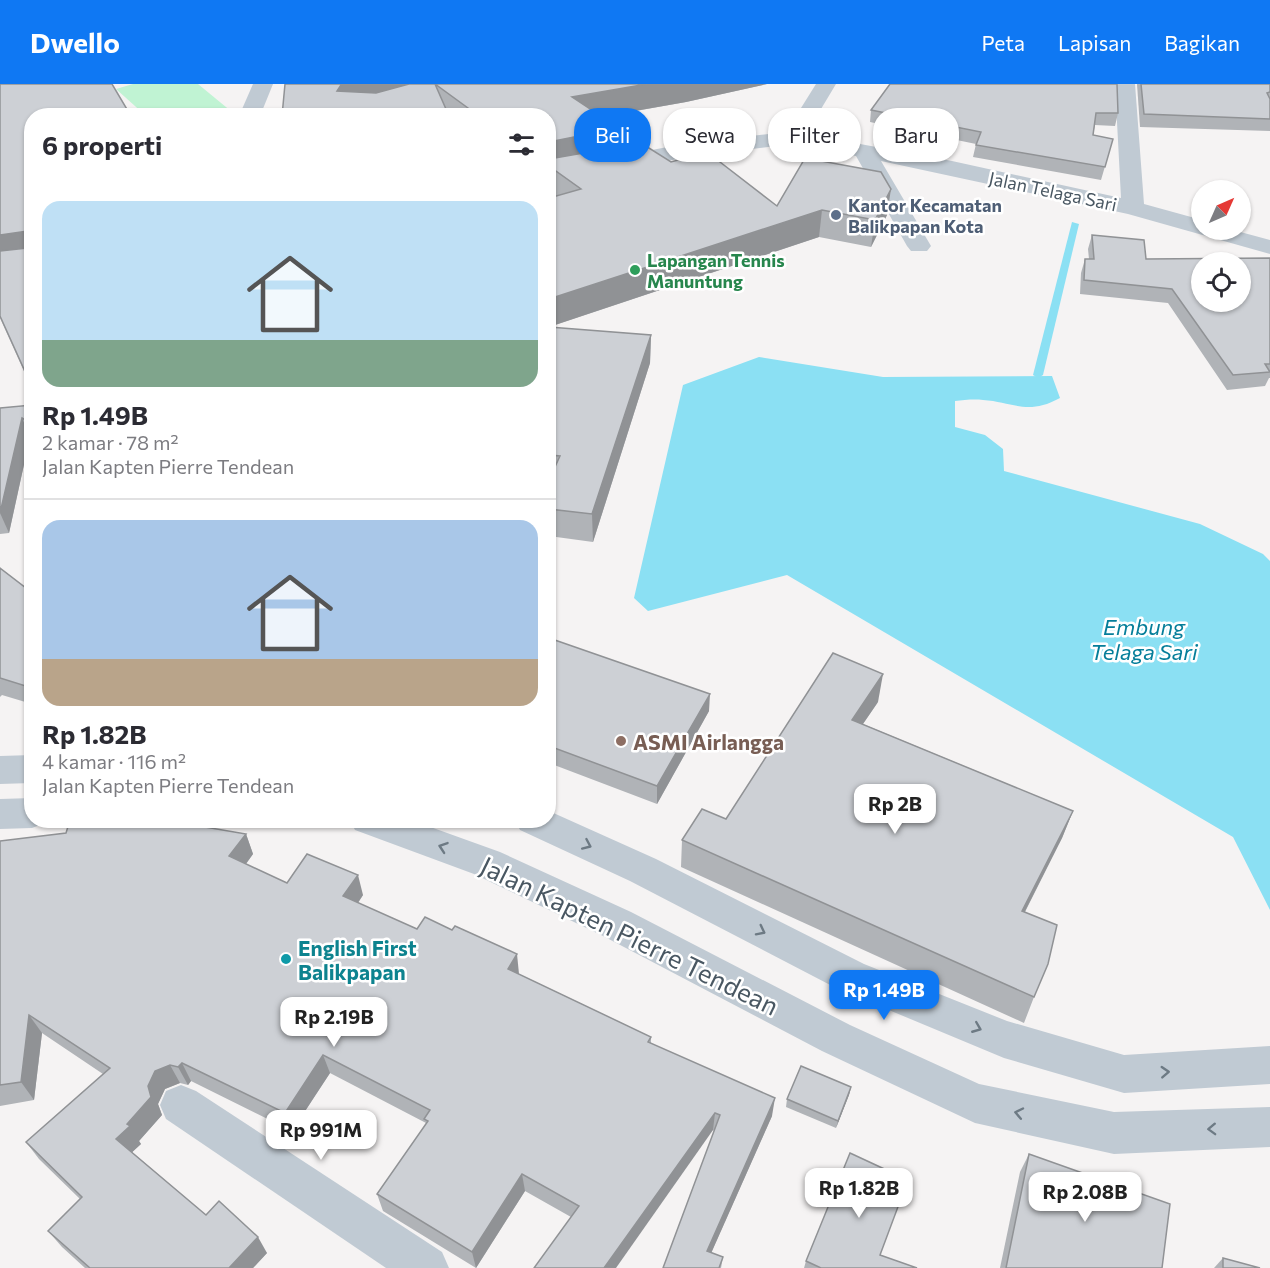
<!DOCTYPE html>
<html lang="id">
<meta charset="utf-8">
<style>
:root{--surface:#fff;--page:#f7f7f7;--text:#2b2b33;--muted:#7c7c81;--line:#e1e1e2;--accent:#0f78f3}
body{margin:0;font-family:Commissioner,sans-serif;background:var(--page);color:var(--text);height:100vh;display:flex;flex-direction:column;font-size:22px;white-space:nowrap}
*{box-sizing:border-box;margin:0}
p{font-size:20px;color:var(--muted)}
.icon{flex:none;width:33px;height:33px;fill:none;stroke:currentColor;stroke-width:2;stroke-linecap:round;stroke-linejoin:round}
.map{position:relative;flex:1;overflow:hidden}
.panel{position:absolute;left:24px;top:24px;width:532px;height:720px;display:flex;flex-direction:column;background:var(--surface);border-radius:24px;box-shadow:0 2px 4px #0004}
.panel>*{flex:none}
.hud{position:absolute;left:574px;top:24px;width:570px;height:54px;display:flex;gap:12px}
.needle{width:39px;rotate:45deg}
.buttons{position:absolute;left:1191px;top:96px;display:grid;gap:12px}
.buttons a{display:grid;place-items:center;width:60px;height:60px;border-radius:50%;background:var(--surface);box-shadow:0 2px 4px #0004;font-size:30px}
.price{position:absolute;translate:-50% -51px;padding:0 14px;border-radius:12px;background:#fff;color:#222;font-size:20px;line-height:39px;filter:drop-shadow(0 2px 3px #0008)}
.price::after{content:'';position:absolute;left:50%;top:36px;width:18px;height:14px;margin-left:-9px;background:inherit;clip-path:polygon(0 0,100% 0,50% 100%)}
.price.selected{background:var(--accent);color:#fff}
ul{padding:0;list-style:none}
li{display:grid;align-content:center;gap:12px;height:318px;padding:0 18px}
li+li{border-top:2px solid var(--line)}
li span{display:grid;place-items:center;height:186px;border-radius:18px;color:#555}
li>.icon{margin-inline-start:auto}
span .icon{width:108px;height:108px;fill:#fffc;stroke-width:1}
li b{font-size:26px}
h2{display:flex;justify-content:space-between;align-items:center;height:72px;padding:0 18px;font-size:26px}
.tag{padding:0 21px;border-radius:24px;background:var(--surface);box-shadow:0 2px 4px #0004;font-size:21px;line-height:54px}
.tag.selected{background:var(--accent);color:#fff}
header{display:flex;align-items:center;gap:36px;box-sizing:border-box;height:84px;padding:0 30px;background:var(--accent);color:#fff}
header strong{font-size:28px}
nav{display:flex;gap:33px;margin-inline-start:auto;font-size:21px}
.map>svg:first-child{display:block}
.green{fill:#c0f3d3}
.water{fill:#8be0f3}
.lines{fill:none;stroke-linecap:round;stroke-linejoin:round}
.stream{fill:#8be0f3;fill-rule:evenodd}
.minor{fill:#c0cad3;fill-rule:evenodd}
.wall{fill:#b0b3b7}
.shaded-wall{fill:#909295}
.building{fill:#cdd0d5;stroke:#909295;stroke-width:1.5;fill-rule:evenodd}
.oneway{stroke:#6d7a84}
.service-dot{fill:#5c6f8a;stroke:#fff;stroke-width:2}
.leisure-dot{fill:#2e9e5b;stroke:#fff;stroke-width:2}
.education-dot{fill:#8d6e63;stroke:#fff;stroke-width:2}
.culture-dot{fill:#0f9aa8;stroke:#fff;stroke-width:2}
.labels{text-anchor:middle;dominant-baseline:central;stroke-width:5;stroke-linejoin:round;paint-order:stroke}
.far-street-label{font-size:18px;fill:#495762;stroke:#fff}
.far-service-label{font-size:18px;font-weight:bold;fill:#4e5e75;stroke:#fff;text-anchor:start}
.far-leisure-label{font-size:18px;font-weight:bold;fill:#27864d;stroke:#fff;text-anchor:start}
.education-label{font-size:21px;font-weight:bold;fill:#785e54;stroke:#fff;text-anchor:start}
.culture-label{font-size:21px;font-weight:bold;fill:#0d838f;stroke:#fff;text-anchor:start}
.water-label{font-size:22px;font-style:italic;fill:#057e9a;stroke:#fff}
.near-street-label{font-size:26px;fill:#495762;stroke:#fff}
</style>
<header>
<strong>Dwello</strong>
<nav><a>Peta</a><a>Lapisan</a><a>Bagikan</a></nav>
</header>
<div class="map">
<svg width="1270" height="1184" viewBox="0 0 1270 1184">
<rect width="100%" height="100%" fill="#f5f3f3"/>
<polygon class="green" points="133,0 198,0 232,28 221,32 145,31 116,5"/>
<path class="water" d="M 759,273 L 883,293 L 1052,292 L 1060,314 C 1027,332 1014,318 983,316 C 974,315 964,316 955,317 L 955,343 L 985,351 L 1003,365 L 1004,387 L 1200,440 L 1263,470 L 1270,477 L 1270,826 L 1233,753 L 787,491 L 648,527 L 634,514 L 683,301 Z"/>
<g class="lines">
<polygon class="stream" points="1072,138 1079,140 1043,291 1038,294 1033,291"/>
<g class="minor">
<polygon points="253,0 273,0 260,32 239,32"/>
<polygon points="816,0 836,0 806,50 952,77 1121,114 1115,0 1135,0 1144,120 1202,136 1202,146 1233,146 1270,156 1270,170 1128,130 881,77 931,162 927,167 911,167 907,162 856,72 793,60 688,73 549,100 549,86 688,59 786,48"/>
<polygon points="32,671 32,699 0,700 0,672"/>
<polygon points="32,714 32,736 46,736 45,739 32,744 0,745 0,715"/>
<polygon points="549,727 656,775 864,880 1007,937 1124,971 1270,962 1270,1000 1124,1009 1004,974 836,904 630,797 520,746 515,736 549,736"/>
<polygon points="350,736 411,736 500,768 631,828 850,941 979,1000 1114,1028 1270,1023 1270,1063 1114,1070 975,1039 822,967 603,852 474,790 355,746"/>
<polygon points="181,1001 196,1007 442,1168 449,1184 386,1184 166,1035 160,1021 166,1007"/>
</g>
</g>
<g class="wall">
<polygon points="0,0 32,32 32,305 0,234"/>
<polygon points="285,0 767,0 686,18 602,33 619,44 619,63 671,78 777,122 887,131 871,163 819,153 549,243 651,251 650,279 593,458 549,452 549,114 556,112 549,107 549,32 282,32"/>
<polygon points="1137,0 1270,0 1270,47 1140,43"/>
<polygon points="871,26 1118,29 1115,42 1095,41 1093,51 1113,55 1101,96 973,73 976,60 870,38"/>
<polygon points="1092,151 1146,175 1270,174 1270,294 1269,294 1265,302 1227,306 1168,219 1080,210 1081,189 1085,175 1089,175 1088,165"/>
<polygon points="32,321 32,354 30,353 9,449 0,450 0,324"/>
<polygon points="0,484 30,507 32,506 32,620 2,611 0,613"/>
<polygon points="549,549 550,554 709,627 657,720 549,679"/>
<polygon points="878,618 863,640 1073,727 1062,754 1025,828 1034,913 1024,939 681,783 682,756 726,735"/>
<polygon points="246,750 253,770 246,780 287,799 363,811 358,819 519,890 651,953 651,959 772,1032 711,1169 723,1173 721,1184 663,1184 714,1047 713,1046 571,1133 525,1107 476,1184 383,1127 377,1110 426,1041 426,1039 330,989 292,1047 191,997 188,1001 180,999 165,1005 158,1020 162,1031 139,1057 141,1060 132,1068 206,1131 267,1169 253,1184 85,1184 62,1163 48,1147 80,1115 39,1075 26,1058 103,990 42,949 34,1016 0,1022 0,757"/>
<polygon points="851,1003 849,1011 836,1044 786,1023 787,1015"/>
<polygon points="1029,1070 1162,1184 1000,1184 1020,1088"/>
<polygon points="880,1171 917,1184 804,1184 806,1177"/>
<polygon points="1223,1174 1260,1184 1214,1184"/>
</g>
<g class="shaded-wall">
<polygon points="344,0 440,0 345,26 337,7 341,1"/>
<polygon points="647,0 767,0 686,18 572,38 572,13"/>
<polygon points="619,44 619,70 549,82 549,58"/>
<polygon points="891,105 887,131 871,163 875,136"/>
<polygon points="822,126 819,153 549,243 549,215"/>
<polygon points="27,147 32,166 0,171 0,151"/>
<polygon points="651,251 650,279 593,458 592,430"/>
<polygon points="22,334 30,353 9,449 0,429"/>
<polygon points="883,590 878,618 847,663 852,636"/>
<polygon points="710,610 709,627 657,720 657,702"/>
<polygon points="1073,727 1062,754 1012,853 1022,827"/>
<polygon points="246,750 253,770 237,792 229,772"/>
<polygon points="358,791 363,811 349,832 343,812"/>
<polygon points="517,870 519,890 510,904 508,885"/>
<polygon points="29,931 42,949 34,1016 21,998"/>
<polygon points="323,971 330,989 292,1047 285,1029"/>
<polygon points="182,979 191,997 188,1001 178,983"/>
<polygon points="170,981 180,999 165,1005 158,1020 162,1031 139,1057 141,1060 128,1072 116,1055 127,1040 155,987"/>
<polygon points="851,1003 849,1011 836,1044 838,1037"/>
<polygon points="775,1014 772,1032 705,1183 707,1167"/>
<polygon points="715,1029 713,1046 616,1184 604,1184"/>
<polygon points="522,1090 525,1107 476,1184 472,1168"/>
<polygon points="258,1153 267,1169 253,1184 229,1184"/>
</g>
<g class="building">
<polygon points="0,0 112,0 131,32 32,32 32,303 0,232 0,167 27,164 27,147 0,151"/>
<polygon points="285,0 344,0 341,1 337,7 376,9 409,0 647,0 572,13 619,44 549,58 549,32 479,32 435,0 449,32 282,32"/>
<polygon points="890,0 1117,0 1118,29 1096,29 1093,51 1113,55 1105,83 976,61 981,48 871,26"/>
<polygon points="1141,0 1270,0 1270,8 1267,9 1270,15 1270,35 1144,30"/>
<polygon points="641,59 671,78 707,68 777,122 805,74 881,88 891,105 875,136 822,126 549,215 549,114 581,105 549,82 549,75"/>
<path d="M 1092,151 L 1144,156 L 1146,175 L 1270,174 L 1270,280 L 1265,280 L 1270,288 L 1233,291 L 1172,205 L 1084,196 L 1085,175 L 1094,175 ZM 1202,178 L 1240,178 L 1240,218 L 1202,218 Z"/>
<polygon points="549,243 651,251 592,430 549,425 549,396 560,372 549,371"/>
<polygon points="32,321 32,340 22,334 0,429 0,324"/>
<polygon points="0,484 30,507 32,506 32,604 0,594"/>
<polygon points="549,554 710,610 657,702 549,662"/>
<polygon points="833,569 883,590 852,636 1073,727 1022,827 1057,841 1048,880 1034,913 682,756 702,725 726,735"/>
<polygon points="70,736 164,736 246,750 229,772 287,799 307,770 358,791 343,812 417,845 425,833 452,846 455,842 517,870 508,885 651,953 648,958 775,1014 707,1167 723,1173 719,1184 663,1184 720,1031 715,1029 604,1184 534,1184 579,1122 522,1090 472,1168 377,1110 428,1037 424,1035 430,1026 323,971 285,1029 182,979 178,983 170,981 155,987 148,1002 151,1013 127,1040 130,1042 116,1055 206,1131 219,1117 258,1153 229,1184 90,1184 48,1147 82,1113 26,1058 110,984 29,931 21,998 0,1001 0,757 66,749"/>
<polygon points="801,982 851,1003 838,1037 787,1015"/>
<polygon points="850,1069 908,1096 880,1171 917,1184 821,1184 806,1177"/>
<polygon points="1029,1070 1170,1120 1162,1184 1006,1184"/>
<polygon points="1223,1174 1260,1184 1223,1184"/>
</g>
<defs><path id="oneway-chevron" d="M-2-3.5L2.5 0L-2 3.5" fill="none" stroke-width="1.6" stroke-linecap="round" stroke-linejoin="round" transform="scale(1.5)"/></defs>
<g class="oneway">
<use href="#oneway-chevron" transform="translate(587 761) rotate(24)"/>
<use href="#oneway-chevron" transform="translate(443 763) rotate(-161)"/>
<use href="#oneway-chevron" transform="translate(761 847) rotate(27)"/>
<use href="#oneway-chevron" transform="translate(977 944) rotate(22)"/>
<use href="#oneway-chevron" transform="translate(1165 988) rotate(-3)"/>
<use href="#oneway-chevron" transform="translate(1019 1029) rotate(-168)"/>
<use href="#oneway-chevron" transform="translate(1212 1045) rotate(178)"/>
</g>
<circle class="service-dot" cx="836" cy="131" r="6"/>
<circle class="leisure-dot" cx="635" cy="186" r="6"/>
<circle class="education-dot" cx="621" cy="657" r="6"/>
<circle class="culture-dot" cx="286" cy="875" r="6"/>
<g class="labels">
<g class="far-street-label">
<text transform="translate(1053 107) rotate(12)">Jalan Telaga Sari</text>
</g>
<g class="far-service-label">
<text x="848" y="121">Kantor Kecamatan<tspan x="848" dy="21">Balikpapan Kota</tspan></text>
</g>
<g class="far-leisure-label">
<text x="647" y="176">Lapangan Tennis<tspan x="647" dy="21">Manuntung</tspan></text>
</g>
<g class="education-label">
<text x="633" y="657">ASMI Airlangga</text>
</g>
<g class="culture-label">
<text x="298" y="863">English First<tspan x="298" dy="24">Balikpapan</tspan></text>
</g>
<g class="water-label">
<text x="1144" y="542">Embung<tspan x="1144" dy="25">Telaga Sari</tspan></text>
</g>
<g class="near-street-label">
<text transform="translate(630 851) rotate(26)">Jalan Kapten Pierre Tendean</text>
</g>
</g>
</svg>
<div class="buttons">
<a><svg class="needle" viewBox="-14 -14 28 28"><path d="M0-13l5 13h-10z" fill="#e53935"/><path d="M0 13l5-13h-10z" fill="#7c7c81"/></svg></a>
<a><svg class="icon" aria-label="locate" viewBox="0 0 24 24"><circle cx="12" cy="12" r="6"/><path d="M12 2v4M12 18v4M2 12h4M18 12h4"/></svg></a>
</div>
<b class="price" style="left:895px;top:751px">Rp 2B</b>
<b class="price selected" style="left:884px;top:937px">Rp 1.49B</b>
<b class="price" style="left:334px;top:964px">Rp 2.19B</b>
<b class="price" style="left:321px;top:1077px">Rp 991M</b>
<b class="price" style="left:859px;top:1135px">Rp 1.82B</b>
<b class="price" style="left:1085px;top:1139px">Rp 2.08B</b>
<div class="hud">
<a class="tag selected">Beli</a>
<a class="tag">Sewa</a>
<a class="tag">Filter</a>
<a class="tag">Baru</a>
</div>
<section class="panel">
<h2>6 properti<svg class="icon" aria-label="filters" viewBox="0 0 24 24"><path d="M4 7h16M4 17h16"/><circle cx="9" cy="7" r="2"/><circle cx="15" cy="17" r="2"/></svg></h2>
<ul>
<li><span style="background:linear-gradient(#bfe0f5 75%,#7fa58c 0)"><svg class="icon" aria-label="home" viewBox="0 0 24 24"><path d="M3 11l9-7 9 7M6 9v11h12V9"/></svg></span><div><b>Rp 1.49B</b><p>2 kamar · 78 m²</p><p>Jalan Kapten Pierre Tendean</p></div></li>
<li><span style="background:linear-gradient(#a9c7e8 75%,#b9a48a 0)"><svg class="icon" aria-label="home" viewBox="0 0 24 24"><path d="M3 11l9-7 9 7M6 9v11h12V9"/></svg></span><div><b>Rp 1.82B</b><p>4 kamar · 116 m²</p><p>Jalan Kapten Pierre Tendean</p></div></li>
</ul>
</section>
</div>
